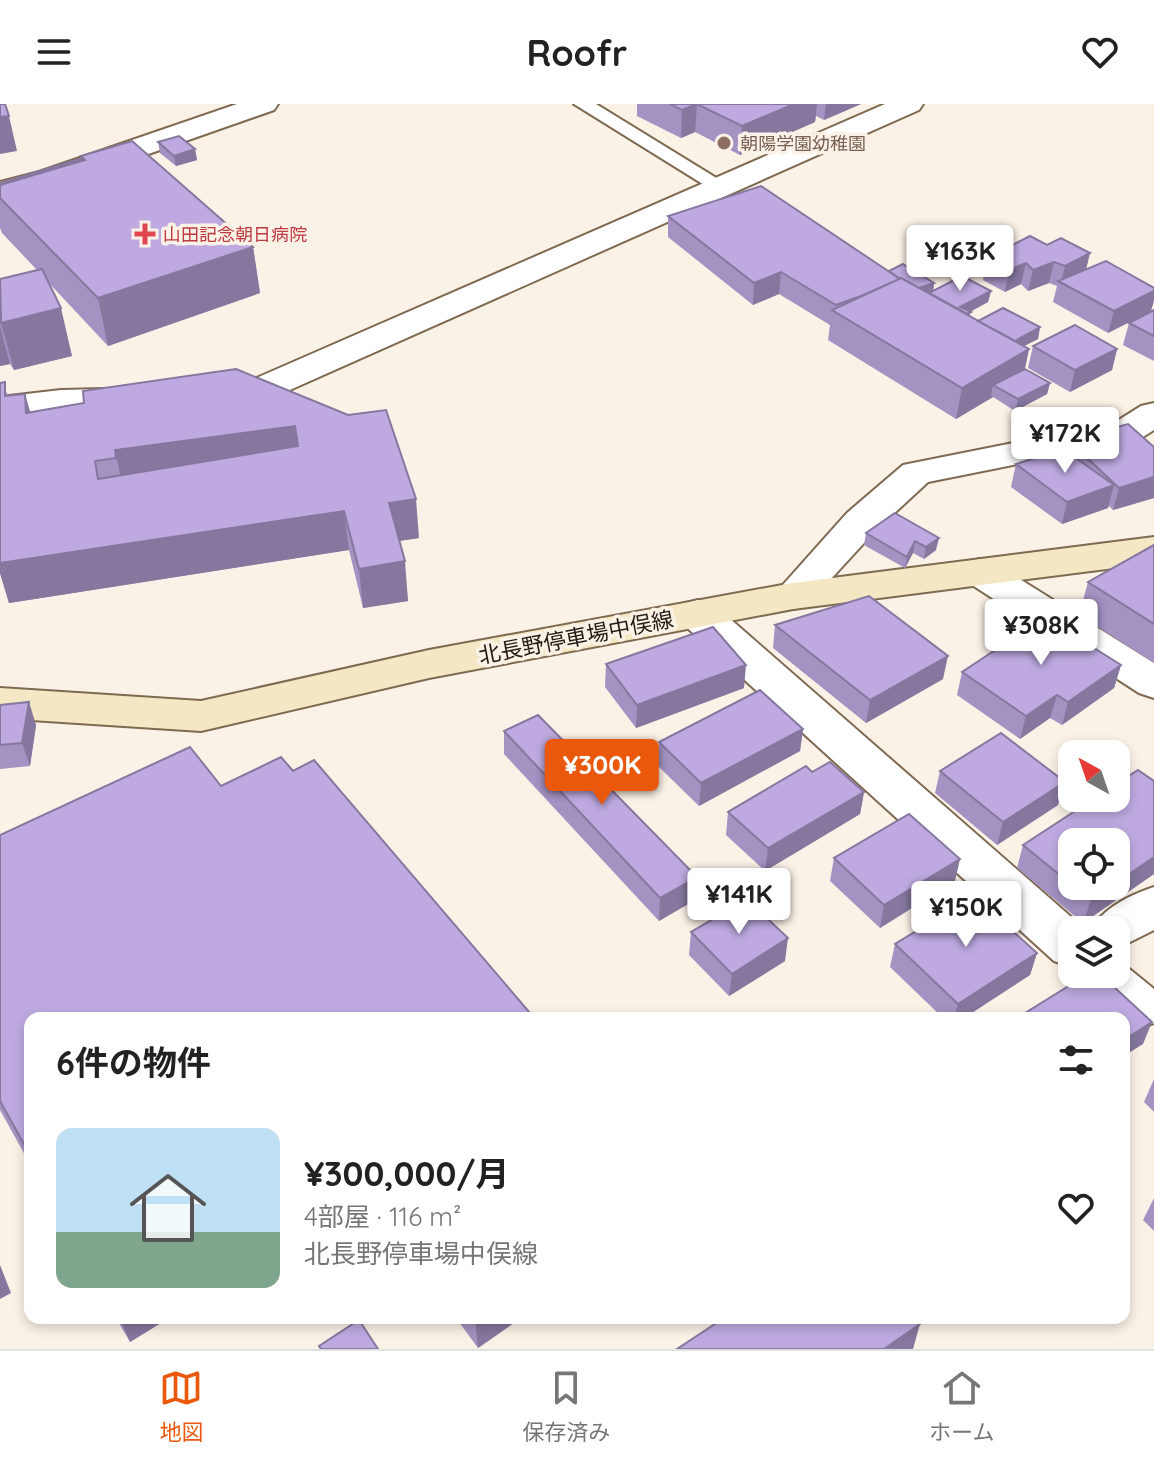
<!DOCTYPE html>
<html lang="ja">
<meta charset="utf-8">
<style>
:root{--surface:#fff;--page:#f6f6f6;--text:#222;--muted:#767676;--line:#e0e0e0;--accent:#ea580c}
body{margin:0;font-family:Quicksand,"Noto Sans JP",sans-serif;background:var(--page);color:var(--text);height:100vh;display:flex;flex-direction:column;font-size:30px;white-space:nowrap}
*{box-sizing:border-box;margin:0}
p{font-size:26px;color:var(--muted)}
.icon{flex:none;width:44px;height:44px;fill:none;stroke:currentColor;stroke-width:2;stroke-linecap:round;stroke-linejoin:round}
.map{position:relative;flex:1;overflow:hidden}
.side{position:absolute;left:24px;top:908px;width:1106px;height:312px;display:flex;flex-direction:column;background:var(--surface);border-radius:16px;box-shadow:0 4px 12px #0003}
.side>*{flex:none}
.needle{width:52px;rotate:320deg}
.tools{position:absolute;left:1058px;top:636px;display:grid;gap:16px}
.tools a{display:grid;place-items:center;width:72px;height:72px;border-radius:16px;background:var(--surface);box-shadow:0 4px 12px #0003;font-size:40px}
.price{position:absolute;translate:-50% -68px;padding:0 18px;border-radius:8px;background:#fff;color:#222;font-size:26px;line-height:52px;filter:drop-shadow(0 2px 4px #0008)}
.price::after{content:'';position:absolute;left:50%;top:48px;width:24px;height:18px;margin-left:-12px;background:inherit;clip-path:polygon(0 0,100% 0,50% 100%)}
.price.active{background:var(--accent);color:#fff}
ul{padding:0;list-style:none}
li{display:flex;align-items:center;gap:24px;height:200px;padding:0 32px}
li+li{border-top:2px solid var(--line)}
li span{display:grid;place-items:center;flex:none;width:224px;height:160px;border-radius:16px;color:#555}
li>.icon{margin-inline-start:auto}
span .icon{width:96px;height:96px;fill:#fffc;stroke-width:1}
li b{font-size:34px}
h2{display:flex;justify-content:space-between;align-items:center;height:96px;padding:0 32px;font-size:34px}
header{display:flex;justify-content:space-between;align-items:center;height:104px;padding:0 32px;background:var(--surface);font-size:36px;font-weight:700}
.tabs{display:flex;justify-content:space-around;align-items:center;height:112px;border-top:2px solid var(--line);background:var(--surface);font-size:22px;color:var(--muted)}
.tabs a{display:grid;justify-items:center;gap:4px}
.tabs .active{color:var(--accent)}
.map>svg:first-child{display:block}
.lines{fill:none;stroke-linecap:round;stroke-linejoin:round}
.service-casing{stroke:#7e6951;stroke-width:4}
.minor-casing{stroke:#7e6951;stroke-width:4}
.secondary-casing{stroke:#7e6951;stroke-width:4}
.service{fill:#fff;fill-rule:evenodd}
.minor{fill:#fff;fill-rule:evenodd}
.secondary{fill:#f3e8c3;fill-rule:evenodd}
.wall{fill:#a392c2;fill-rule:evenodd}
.shaded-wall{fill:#85779e}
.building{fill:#beaae1;stroke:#85779e;stroke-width:2;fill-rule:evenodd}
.education-dot{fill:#8d6e63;stroke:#fbf2e7;stroke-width:3}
.health-dot{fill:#e0444e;stroke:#fbf2e7;stroke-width:3}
.labels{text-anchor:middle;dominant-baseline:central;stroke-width:7;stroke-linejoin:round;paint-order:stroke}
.far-education-label{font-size:18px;fill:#785e54;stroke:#fbf2e7;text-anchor:start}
.far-health-label{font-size:18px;fill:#be3a42;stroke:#fbf2e7;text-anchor:start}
.street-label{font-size:22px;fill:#241c12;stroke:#fbf2e7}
</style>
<header><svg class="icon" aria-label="menu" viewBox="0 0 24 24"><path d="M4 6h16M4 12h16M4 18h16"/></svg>Roofr<svg class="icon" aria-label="heart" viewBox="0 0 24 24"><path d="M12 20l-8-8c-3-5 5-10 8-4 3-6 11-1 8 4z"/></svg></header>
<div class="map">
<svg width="1154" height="1245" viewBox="0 0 1154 1245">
<rect width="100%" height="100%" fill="#fbf2e7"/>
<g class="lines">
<g class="service-casing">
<polygon id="service" points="574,0 596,0 731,83 721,89 714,87"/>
</g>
<g class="minor-casing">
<g id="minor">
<polygon points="237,0 278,0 274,6 60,81 0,96 0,78 39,68"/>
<polygon points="885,0 923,0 919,6 265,297 214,303 201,300 196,292 201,284 245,279"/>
<polygon points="145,284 158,287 163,295 158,303 0,315 0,293 61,286"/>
<polygon points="1154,299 1154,326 1138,336 928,378 875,427 807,501 793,505 779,501 773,492 847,409 903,361 1114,319 1141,302"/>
<polygon points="980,455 994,459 1154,559 1154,594 1139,589 966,477 960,468 966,459"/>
<polygon points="698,496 713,500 1086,826 1072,826 1072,863 1054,857 683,520 677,510 683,500"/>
<path d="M 1154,783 L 1154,826 L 1116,845 L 1116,826 L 1091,826 C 1103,804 1130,791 1154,783 Z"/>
<polygon points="1116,854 1154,885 1154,919 1139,924 1124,919 1124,914 1117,914 1084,884 1077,870 1116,870"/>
</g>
</g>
<g class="secondary-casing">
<polygon id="secondary" points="1154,433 1154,459 793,505 429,574 201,627 0,614 0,584 201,597 429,546 793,479"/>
</g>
<use href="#service" class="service"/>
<use href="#minor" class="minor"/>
<use href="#secondary" class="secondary"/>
</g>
<g class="wall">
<polygon points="637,0 861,0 824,16 816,12 815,18 740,51 695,28 681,34 637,12"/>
<polygon points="158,38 195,45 197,56 176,62 160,49"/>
<polygon points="81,52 253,143 260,189 108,242 48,178 72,252 14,266 10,260 0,262 0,175 37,166 2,129 0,124 0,79 82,54"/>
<polygon points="668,112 934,179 933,187 991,187 988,198 970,208 970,212 978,217 1040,223 1038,235 1024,242 1029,245 1025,265 1050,279 1047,290 1015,307 993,293 956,315 828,236 830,221 779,190 753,201 668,133"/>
<polygon points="1030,132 1086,165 1151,207 1108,229 1053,198 1057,182 1049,179 1028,187 1021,180 1005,188 983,176 987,154"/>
<polygon points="1154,206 1154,257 1123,241 1129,219"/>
<polygon points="1033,242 1117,245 1112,266 1070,288 1028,264"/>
<polygon points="0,279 9,292 30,308 419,434 399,437 408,497 363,504 349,446 9,499 0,469"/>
<polygon points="1068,336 1154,343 1154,394 1113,406 1109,402 1108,404 1062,420 1011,383 1016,360 1066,347"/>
<polygon points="895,409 936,446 924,455 913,449 905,464 864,441 866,429"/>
<polygon points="1154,441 1154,559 1079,511 1088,478"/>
<polygon points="775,521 943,575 866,619 773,544"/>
<polygon points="606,560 744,584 636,624 605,583"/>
<polygon points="1121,561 1114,584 1062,621 1050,614 1020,635 957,591 962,568"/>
<polygon points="0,601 36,621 30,662 0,665"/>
<polygon points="803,625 800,647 699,702 657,661 659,638"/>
<polygon points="504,627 695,796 659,817 504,650"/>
<polygon points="940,667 1058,701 997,741 935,689"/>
<polygon points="812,668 864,688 860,710 765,767 726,731 728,708"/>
<path d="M 1154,677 L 1154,770 L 1083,819 L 1017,764 L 1023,741 ZM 1072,738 L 1116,782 L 1072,782 Z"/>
<polygon points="0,731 30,914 30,1060 0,1006"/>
<polygon points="834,754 955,777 880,824 830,777"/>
<polygon points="691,828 785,857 729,892 689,851"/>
<polygon points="895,840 1037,849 1030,871 964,914 943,914 890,863"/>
<polygon points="1154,975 1154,1008 1144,998"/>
<polygon points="1154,1094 1154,1127 1143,1116"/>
<polygon points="116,1214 169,1214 130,1238"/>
<polygon points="456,1214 521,1214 478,1244"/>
</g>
<g class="shaded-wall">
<polygon points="697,0 695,28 681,34 682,6"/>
<polygon points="794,0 817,0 815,18 740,51 742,22"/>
<polygon points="826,0 861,0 824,16"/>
<polygon points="9,12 17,47 0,50 0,13"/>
<polygon points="195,45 197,56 176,62 174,52"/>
<polygon points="253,143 260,189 108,242 98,194"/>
<polygon points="1090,149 1085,170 1061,179 1065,162"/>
<polygon points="1054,158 1049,179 1028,187 1033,166"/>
<polygon points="1026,159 1021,180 1005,188 1009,166"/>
<polygon points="781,168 779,190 753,201 754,179"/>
<polygon points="934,179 933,190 907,188"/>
<polygon points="991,187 988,198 958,214 960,203"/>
<polygon points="1154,187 1154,197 1151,207 1108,229 1114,207"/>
<polygon points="61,204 72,252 14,266 1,219"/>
<polygon points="0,222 10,260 0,262"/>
<polygon points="1040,223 1038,235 1003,253 1006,242"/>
<polygon points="1029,245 1022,276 993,281 991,292 993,293 956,315 962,284"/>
<polygon points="1117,245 1112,266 1070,288 1075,266"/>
<polygon points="1050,279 1047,290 1015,307 1018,295"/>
<polygon points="25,290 36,328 26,309"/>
<polygon points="295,322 301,361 125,393 115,346"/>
<polygon points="1154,373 1154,394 1113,406 1119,384"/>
<polygon points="1114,381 1108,404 1062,420 1067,398"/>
<polygon points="416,395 419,434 392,438 389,399"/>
<polygon points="344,407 349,446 9,499 0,469 0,459"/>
<polygon points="939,434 936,446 924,455 926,443"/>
<polygon points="915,437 913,449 905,464 907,453"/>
<polygon points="405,457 408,497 363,504 359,465"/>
<polygon points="948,552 943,575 866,619 870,596"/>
<polygon points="746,561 744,584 636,624 637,601"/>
<polygon points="1121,561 1114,584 1062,621 1068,598"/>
<polygon points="1057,591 1050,614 1020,635 1026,612"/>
<polygon points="29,598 36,621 30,662 22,639"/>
<polygon points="803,625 800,647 699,702 701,679"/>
<polygon points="1065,678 1058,701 997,741 1003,718"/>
<polygon points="864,688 860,710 765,767 768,744"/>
<polygon points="1154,753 1154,770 1083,819 1091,796 1112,782 1116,782 1116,779"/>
<polygon points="960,755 955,777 880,824 884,801"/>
<polygon points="697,773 695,796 659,817 660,794"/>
<polygon points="788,834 785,857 729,892 732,870"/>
<polygon points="1037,849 1030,871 964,914 954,914 958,900"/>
<polygon points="1152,918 1143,940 1124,952 1124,936"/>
<polygon points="0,1161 11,1189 0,1195"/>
<polygon points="120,1214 169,1214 130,1238"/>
<polygon points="477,1214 521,1214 478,1244 475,1215"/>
<polygon points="920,1220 913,1245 884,1245"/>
</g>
<g class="building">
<polygon points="0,0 5,0 9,12 0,13"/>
<polygon points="670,0 696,0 682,6"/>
<polygon points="697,0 794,0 742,22"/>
<polygon points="179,32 195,45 174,52 158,38"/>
<polygon points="132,37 253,143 98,194 0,94 0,81 85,56 81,52"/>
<polygon points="82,54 82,56 0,81 0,79"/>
<polygon points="761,82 900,175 861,192 836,201 781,168 754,179 668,112"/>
<polygon points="1030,132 1047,141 1061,134 1090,149 1065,162 1054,158 1033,166 1026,159 1009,166 987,154"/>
<polygon points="1106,157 1154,184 1154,187 1114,207 1058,177"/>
<polygon points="903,160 934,179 919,184 901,174 900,175 889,167"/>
<polygon points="42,165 61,204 1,219 0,175"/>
<polygon points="962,172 991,187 960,203 971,208 967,210 929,189"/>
<polygon points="901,174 1029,245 962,284 832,206"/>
<polygon points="1003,204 1040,223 1015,237 978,217"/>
<polygon points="1154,206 1154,232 1129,219"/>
<polygon points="1075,221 1117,245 1075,266 1033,242"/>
<path d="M 236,265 L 348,311 L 386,306 L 416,395 L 389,399 L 405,457 L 359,465 L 344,407 L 0,459 L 0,279 L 5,278 L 5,292 L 25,290 L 26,309 L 84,299 L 83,287 ZM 295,322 L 298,342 L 98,375 L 95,357 L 116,354 L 115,346 Z"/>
<polygon points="1025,265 1050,279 1018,295 993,281"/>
<polygon points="1128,320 1154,343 1154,373 1119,384 1068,336"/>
<polygon points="1063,345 1114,381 1067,398 1016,360"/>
<polygon points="895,409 939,434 926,443 915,437 907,453 866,429"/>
<polygon points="1154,441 1154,520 1088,478"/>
<polygon points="869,492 948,552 870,596 775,521"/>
<polygon points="1045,513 1121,561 1068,598 1057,591 1026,612 962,568"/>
<polygon points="713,523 746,561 637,601 606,560"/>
<polygon points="760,586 803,625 701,679 659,638"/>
<polygon points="29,598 22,639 0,641 0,601"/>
<polygon points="538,611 697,773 660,794 504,627"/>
<polygon points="1001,629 1065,678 1003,718 940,667"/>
<polygon points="190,643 221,682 281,653 293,667 314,656 530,909 521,914 30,914 30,1051 0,997 0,731"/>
<polygon points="830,658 864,688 768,744 728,708 806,662 812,668"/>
<polygon points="1138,666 1154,677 1154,753 1116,779 1116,738 1072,738 1072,781 1023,741 1095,694 1116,694 1116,680"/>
<polygon points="909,710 960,755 884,801 834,754"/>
<polygon points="1073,782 1112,782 1091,796"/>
<polygon points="974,792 1037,849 958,900 895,840"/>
<polygon points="747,795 788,834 732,870 691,828"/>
<polygon points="1088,870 1100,870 1152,918 1124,936 1124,914 1017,914"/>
<polygon points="724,1214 916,1214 920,1220 884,1245 677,1245"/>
<polygon points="359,1216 378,1245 321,1245 319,1242"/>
</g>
<circle class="education-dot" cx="724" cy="39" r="8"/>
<path class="health-dot" d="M141 118h8v8h8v8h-8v8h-8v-8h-8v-8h8z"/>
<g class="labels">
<g class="far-education-label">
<text x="740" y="39">朝陽学園幼稚園</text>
</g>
<g class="far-health-label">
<text x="163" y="130">山田記念朝日病院</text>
</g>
<g class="street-label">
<text transform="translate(576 533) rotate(-11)">北長野停車場中俣線</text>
</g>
</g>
</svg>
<div class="tools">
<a><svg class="needle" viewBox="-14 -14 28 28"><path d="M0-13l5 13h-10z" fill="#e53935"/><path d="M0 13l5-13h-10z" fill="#767676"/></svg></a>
<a><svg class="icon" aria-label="locate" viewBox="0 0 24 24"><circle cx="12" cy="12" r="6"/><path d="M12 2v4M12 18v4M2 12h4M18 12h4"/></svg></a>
<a><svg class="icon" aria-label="layers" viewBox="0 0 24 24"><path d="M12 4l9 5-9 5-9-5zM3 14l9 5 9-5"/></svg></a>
</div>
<b class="price" style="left:960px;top:189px">¥163K</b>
<b class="price" style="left:1065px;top:371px">¥172K</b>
<b class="price" style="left:1041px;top:563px">¥308K</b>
<b class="price active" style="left:602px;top:703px">¥300K</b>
<b class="price" style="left:739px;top:832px">¥141K</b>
<b class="price" style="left:966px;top:845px">¥150K</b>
<section class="side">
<h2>6件の物件<svg class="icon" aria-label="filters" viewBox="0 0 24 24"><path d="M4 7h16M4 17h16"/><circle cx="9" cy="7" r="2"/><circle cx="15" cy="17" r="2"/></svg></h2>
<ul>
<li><span style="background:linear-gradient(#bfe0f5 65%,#7fa58c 0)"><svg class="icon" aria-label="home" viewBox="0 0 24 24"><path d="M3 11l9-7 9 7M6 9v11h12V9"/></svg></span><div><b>¥300,000/月</b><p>4部屋 · 116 m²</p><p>北長野停車場中俣線</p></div><svg class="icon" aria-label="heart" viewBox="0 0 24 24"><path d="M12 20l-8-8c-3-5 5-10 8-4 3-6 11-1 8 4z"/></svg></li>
</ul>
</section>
</div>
<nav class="tabs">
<a class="active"><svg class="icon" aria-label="map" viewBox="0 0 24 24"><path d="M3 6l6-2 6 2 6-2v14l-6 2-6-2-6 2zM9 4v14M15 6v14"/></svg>地図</a>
<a><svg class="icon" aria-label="saved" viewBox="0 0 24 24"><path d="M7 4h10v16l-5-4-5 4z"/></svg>保存済み</a>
<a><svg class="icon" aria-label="home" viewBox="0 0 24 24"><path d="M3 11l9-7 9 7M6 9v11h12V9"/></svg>ホーム</a>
</nav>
